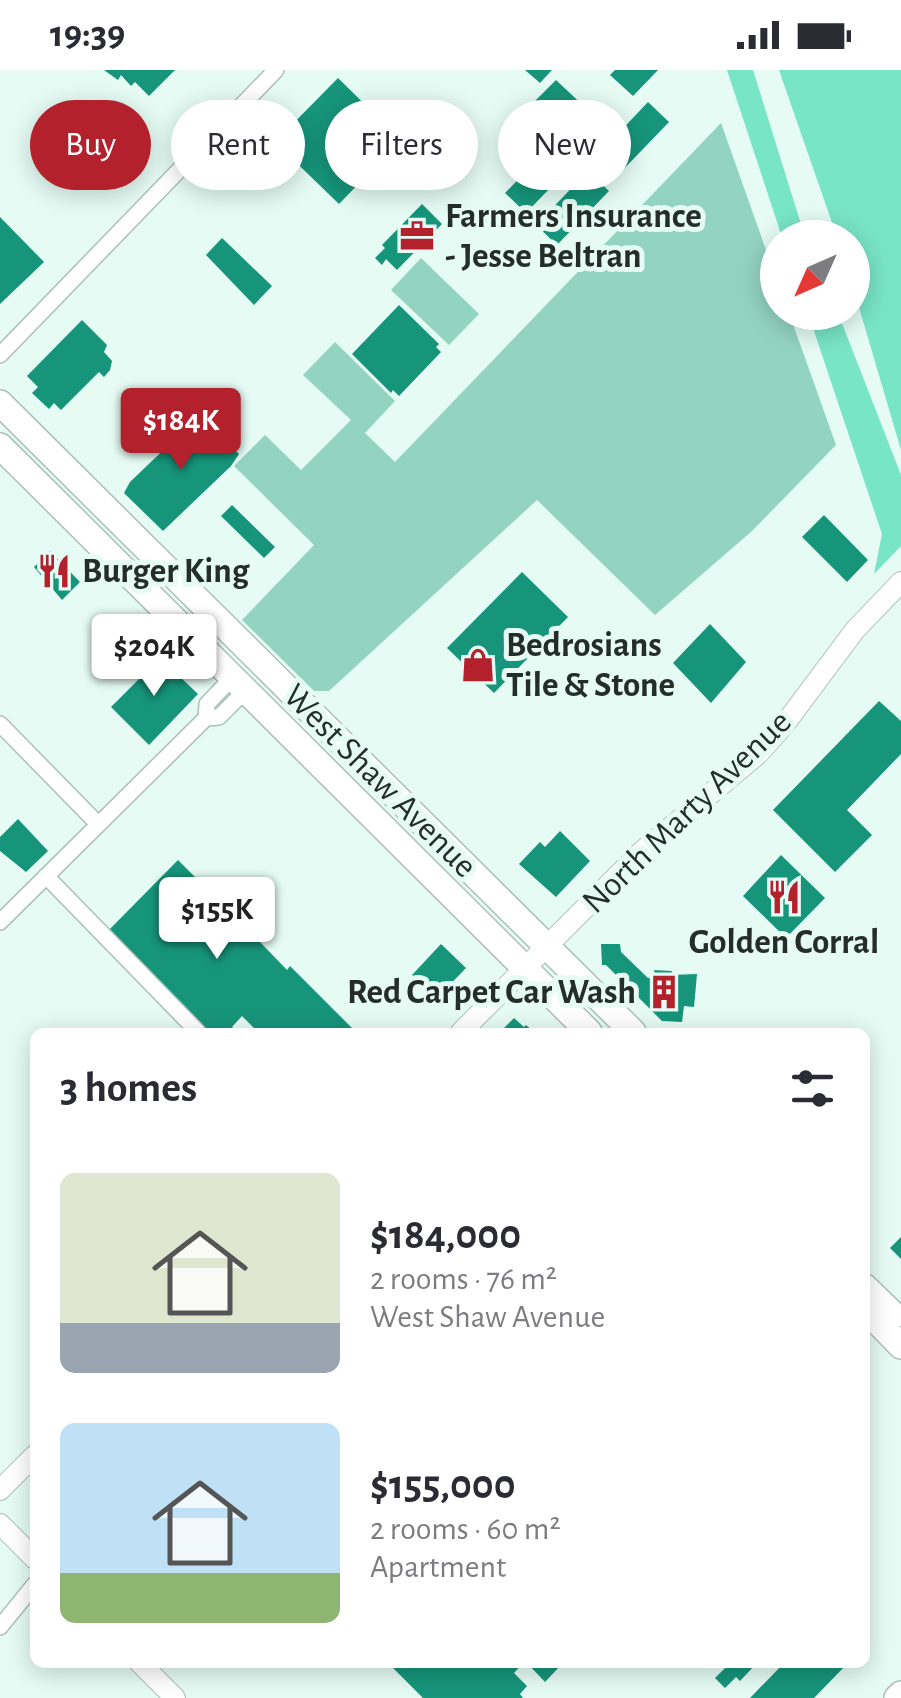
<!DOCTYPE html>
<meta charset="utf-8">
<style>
:root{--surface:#fff;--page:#f2f2f3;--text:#2b2b33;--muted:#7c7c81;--accent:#b3212d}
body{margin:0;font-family:"Alegreya Sans",sans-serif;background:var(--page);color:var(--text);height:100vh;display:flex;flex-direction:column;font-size:38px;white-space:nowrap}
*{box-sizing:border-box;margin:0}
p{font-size:32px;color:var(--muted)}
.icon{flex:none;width:55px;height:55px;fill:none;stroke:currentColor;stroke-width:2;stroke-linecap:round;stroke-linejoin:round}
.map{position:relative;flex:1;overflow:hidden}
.drawer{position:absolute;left:30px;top:958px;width:840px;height:640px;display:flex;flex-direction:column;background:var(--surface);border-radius:15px;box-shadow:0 5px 25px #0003}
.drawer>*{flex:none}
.banner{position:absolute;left:30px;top:30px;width:842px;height:90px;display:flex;gap:20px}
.needle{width:65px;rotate:225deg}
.controls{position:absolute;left:760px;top:150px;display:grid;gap:20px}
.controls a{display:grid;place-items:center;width:110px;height:110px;border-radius:50%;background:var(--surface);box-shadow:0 5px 25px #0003;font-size:50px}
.price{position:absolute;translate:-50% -85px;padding:0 22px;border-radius:10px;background:#fff;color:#222;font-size:32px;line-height:65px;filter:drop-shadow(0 2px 5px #0008)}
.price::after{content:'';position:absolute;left:50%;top:60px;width:30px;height:22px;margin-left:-15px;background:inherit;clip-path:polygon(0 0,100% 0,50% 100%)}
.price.selected{background:var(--accent);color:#fff}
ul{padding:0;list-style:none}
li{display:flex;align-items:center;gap:30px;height:250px;padding:0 30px}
li span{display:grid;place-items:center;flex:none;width:280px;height:200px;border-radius:15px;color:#555}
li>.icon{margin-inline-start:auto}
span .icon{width:120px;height:120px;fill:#fffc;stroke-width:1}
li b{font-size:42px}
h2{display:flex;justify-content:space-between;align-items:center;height:120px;padding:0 30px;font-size:42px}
.pill{padding:0 35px;border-radius:45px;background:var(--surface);box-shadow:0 5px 25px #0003;font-size:35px;line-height:90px}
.pill.selected{background:var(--accent);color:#fff}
.status{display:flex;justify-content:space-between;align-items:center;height:70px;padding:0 50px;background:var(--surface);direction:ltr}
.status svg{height:28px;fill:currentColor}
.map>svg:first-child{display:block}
.green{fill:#93d4c0}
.water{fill:#79e5c7}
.building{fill:#16957a}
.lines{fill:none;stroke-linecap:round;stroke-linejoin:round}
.minor-casing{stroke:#abc0b9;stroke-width:18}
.tertiary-casing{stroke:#abc0b9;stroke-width:22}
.primary-casing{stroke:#abc0b9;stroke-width:28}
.minor{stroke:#fff;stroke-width:15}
.tertiary{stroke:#fff;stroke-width:20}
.primary{stroke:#fff;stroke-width:25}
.labels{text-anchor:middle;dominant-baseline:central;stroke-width:10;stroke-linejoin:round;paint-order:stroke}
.poi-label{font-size:35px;font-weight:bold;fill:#252d2a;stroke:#e5fbf4;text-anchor:start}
.street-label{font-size:35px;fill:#252d2a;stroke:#e5fbf4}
</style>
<div class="status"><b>19:39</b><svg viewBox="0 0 49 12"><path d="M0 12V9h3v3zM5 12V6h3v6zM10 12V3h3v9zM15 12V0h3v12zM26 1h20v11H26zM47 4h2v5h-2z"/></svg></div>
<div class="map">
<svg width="901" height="1628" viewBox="0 0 901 1628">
<rect width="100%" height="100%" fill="#e5fbf4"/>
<g class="green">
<polygon points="721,53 777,211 778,242 789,243 836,375 752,461 655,545 537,430 329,621 314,621 242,550 314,475 234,396 265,365 301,400 351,350 303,305 335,272 395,331 365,363 395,392"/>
<polygon points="421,188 479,244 449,275 391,220"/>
</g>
<g class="water">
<polygon points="727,0 753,0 805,167 782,167"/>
<polygon points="779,0 901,0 901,380 853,217 852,168 837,167"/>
<polygon points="808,243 838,243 901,405 901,476 874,504 882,464"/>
</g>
<g class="building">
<polygon points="104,0 175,0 149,26 135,12 131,16 121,5 118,10"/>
<polygon points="525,0 552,0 540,13"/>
<polygon points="615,0 658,0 633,26 610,5"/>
<polygon points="338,8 401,70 339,134 275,72"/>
<polygon points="556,10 606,57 586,79 535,31"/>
<polygon points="648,32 669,52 617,106 597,86"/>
<polygon points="557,69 578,89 526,143 505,123"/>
<polygon points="588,101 609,121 557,175 536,155"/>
<polygon points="422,134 442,154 397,200 386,189 382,195 375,188 385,178 382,175"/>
<polygon points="0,147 44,192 0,234"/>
<polygon points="222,168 272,216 254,235 206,185"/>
<polygon points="399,235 439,274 436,277 441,282 399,326 393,320 391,323 352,284"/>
<polygon points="82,250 107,275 104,282 112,291 110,300 104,307 99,302 61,340 54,333 49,339 32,323 38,317 27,306"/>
<polygon points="200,345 239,384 231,396 163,461 124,423 130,412"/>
<polygon points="232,435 275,477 264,488 221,446"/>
<polygon points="824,445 868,490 847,512 802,467"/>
<polygon points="50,481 80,512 62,530 34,497"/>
<polygon points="522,502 568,547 494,623 447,578"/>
<polygon points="710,554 746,592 711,633 673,593"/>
<polygon points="155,583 198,624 149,675 111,637 142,606 135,599"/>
<polygon points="879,631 901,651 901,684 847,740 872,765 835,802 773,740"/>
<polygon points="18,749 48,781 26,802 0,781 0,767"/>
<polygon points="560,761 590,791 556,827 519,794 540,772 545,777"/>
<polygon points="781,785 825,828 786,868 743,826"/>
<polygon points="178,790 215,827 220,822 262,865 258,870 287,900 290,896 356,962 258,962 242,946 232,957 238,962 205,962 106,863"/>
<polygon points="441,874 466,898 436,929 412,905"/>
<polygon points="601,874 620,874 621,882 648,908 656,908 654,900 672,901 671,905 697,904 694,937 684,936 682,952 662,951 606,895 602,895"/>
<polygon points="514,948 524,957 526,955 534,962 500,962"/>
<polygon points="901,1167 901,1189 890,1178"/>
<polygon points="387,1592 524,1592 514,1603 527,1616 520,1624 523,1628 423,1628"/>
<polygon points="526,1592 564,1592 545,1612"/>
<polygon points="721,1592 758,1592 740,1611 736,1607 725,1618 715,1608 726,1597"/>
<polygon points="785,1592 849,1592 814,1628 750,1628"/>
</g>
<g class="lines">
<g class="minor-casing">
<g id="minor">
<polyline points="0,285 276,0"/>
<polyline points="206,648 207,634 232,608"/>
<polyline points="0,654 98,754"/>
<polyline points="46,806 198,962"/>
<polyline points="0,852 206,648 219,647 245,621"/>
<polyline points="0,1557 35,1514"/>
</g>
</g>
<g class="tertiary-casing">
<g id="tertiary">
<polyline points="461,962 640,783 758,684 784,655 855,560 901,512"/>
<polyline points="0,1420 35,1385"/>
<polyline points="0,1454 35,1489"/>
<polyline points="139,1592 175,1628"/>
</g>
</g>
<g class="primary-casing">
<g id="primary">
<polyline points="0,333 633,962"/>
<polyline points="0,376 589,962"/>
<polyline points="865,1217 894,1245"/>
<polyline points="865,1239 901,1276"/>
<polyline points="897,1628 901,1624"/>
</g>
</g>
<use href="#minor" class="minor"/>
<use href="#tertiary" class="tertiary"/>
<use href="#primary" class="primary"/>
</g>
<defs>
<g id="office-bare" transform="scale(2.7)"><path d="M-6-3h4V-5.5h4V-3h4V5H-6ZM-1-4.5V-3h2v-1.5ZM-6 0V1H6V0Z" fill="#b3212d" stroke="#e5fbf4" stroke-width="2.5" paint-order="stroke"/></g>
<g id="restaurant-bare" transform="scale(2.7)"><path d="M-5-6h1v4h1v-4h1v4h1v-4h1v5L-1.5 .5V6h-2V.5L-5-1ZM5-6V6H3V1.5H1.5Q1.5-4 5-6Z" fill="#b3212d" stroke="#e5fbf4" stroke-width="2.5" paint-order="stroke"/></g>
<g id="shop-bare" transform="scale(2.7)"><path d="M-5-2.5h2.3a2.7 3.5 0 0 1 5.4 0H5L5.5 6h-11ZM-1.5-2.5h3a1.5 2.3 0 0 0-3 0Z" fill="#b3212d" stroke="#e5fbf4" stroke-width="2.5" paint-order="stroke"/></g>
<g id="building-bare" transform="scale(2.7)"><path d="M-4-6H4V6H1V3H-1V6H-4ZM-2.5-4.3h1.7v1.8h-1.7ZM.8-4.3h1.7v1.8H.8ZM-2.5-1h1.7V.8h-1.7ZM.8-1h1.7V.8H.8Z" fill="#b3212d" stroke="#e5fbf4" stroke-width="2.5" paint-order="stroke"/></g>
</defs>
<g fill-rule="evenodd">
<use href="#office-bare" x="417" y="166"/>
<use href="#restaurant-bare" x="54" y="501"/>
<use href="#shop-bare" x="478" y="595"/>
<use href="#restaurant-bare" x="784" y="827"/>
<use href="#building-bare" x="664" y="922"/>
</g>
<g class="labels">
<g class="poi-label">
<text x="445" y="146">Farmers Insurance<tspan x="445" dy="40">- Jesse Beltran</tspan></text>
<text x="82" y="501">Burger King</text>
<text x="506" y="575">Bedrosians<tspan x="506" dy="40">Tile &amp; Stone</tspan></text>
<text x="784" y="872" text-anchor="middle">Golden Corral</text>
<text x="636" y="922" text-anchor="end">Red Carpet Car Wash</text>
</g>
<g class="street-label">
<text transform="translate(380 711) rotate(45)">West Shaw Avenue</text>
<text transform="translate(687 742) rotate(-44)">North Marty Avenue</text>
</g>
</g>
</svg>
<div class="controls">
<a><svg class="needle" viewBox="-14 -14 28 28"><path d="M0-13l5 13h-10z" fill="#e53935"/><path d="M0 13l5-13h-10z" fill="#7c7c81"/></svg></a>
</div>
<b class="price selected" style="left:181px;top:403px">$184K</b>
<b class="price" style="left:154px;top:629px">$204K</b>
<b class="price" style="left:217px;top:892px">$155K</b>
<div class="banner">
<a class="pill selected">Buy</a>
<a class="pill">Rent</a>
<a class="pill">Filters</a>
<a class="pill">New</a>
</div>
<section class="drawer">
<h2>3 homes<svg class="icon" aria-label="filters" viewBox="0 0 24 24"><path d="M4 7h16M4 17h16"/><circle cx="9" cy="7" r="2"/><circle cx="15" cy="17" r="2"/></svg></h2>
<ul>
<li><span style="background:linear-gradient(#dfe7d0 75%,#9aa5b1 0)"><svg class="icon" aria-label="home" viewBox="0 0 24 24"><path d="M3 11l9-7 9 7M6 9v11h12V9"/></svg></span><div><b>$184,000</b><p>2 rooms · 76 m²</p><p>West Shaw Avenue</p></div></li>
<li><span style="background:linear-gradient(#bfe0f5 75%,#8fb573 0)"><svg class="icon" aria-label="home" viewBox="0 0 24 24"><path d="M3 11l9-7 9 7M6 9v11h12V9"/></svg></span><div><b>$155,000</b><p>2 rooms · 60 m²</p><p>Apartment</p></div></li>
</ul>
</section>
</div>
